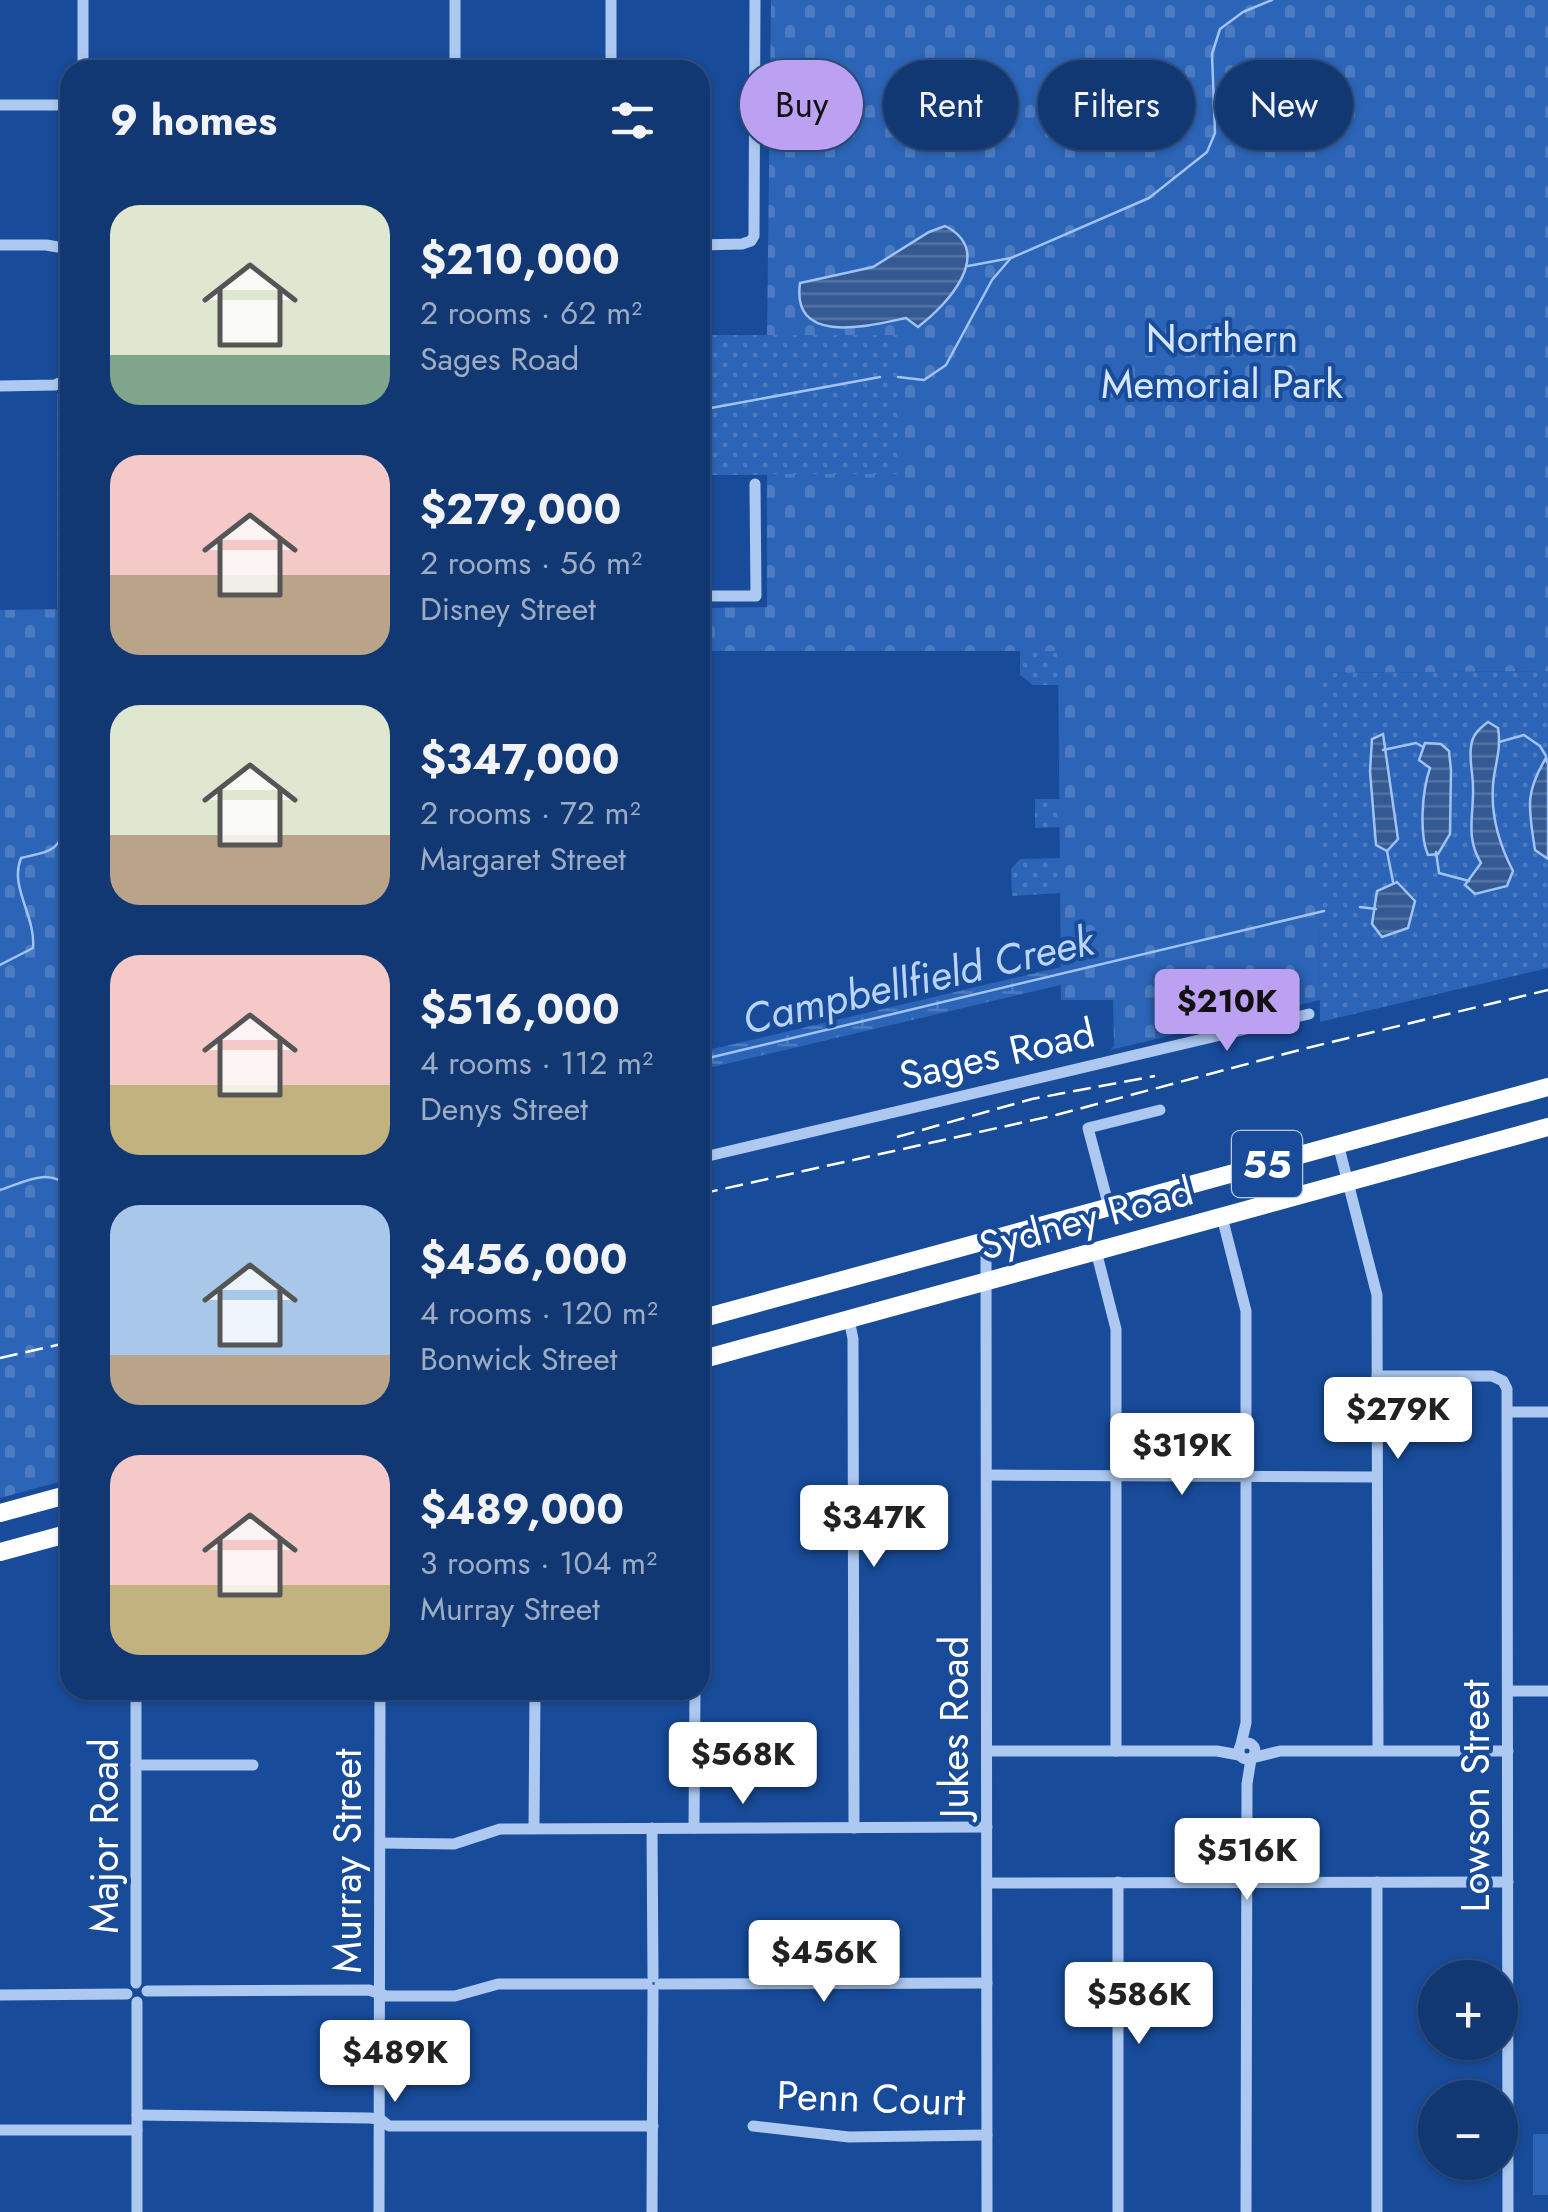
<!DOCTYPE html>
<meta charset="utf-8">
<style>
:root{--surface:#123873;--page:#1f437b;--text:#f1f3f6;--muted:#9cacc4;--line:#315285;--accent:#bca0f2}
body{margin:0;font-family:Jost,sans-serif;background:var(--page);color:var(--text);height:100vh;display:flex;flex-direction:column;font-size:38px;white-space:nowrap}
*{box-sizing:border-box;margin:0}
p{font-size:32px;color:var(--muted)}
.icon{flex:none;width:55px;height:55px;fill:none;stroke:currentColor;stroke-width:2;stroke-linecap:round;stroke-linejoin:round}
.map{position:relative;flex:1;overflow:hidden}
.panel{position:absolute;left:60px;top:60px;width:650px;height:1640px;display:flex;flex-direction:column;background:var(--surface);border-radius:30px;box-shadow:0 2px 8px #0004,0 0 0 2px var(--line)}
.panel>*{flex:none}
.guide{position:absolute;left:740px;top:60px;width:658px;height:90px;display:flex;gap:20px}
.controls{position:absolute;left:1418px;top:1960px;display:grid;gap:20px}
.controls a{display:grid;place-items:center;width:100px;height:100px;border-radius:50%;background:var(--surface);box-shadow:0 2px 8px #0004,0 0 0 2px var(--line);font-size:50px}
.price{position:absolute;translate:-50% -85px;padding:0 22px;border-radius:10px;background:#fff;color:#222;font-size:32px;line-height:65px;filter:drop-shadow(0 2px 5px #0008)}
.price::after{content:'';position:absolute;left:50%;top:60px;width:30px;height:22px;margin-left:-15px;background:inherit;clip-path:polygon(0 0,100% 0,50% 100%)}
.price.current{background:var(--accent);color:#111}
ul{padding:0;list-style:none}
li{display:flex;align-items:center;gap:30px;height:250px;padding:0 50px}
li span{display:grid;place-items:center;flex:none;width:280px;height:200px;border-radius:30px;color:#555}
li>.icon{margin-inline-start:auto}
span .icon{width:120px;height:120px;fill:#fffc;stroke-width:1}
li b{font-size:42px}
h2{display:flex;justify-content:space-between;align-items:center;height:120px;padding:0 50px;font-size:42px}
.pill{padding:0 35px;border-radius:45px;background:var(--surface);box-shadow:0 2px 8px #0004,0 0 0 2px var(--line);font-size:35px;line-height:90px}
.pill.current{background:var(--accent);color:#111}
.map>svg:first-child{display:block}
.grass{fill:url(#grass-dots)}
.wetland{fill:url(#wetland-marsh)}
.cemetery{fill:url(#cemetery-stones)}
.pitch{fill:#2c64b7}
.water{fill:url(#water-rules);stroke:#a0c3f4;stroke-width:2.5}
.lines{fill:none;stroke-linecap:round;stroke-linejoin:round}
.stream{stroke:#a0c3f4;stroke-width:2.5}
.minor{stroke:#adc9f1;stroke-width:11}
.highway{stroke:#fff;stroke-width:18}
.rail{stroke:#fff;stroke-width:2.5;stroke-dasharray:18 8;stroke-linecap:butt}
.labels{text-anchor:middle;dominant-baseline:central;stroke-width:8;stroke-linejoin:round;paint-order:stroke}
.shield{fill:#184b99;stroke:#bac9e0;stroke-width:2.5}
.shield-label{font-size:38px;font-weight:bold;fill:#fff}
.park-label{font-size:40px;fill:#d5e5fc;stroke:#184b99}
.street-label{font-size:40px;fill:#fff;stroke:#184b99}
.water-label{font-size:42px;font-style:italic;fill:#bad4f8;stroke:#184b99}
</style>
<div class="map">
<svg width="1548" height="2212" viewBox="0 0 1548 2212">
<defs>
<pattern id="grass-dots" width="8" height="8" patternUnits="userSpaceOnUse" patternTransform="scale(2.5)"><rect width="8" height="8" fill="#2c64b7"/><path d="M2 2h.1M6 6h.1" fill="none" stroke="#4c7bc2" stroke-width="1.8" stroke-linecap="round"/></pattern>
<pattern id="wetland-marsh" width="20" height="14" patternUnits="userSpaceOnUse" patternTransform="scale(2.5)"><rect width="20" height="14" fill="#2c64b7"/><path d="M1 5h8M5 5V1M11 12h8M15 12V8" fill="none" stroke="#4c7bc2"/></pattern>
<pattern id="cemetery-stones" width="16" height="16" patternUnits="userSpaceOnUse" patternTransform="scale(2.5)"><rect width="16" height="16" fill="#2c64b7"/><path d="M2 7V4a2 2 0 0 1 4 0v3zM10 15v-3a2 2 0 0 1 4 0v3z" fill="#4c7bc2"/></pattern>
<pattern id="water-rules" width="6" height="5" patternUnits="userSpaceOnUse" patternTransform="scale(2.5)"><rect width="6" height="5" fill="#355a93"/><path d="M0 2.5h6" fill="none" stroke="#5373a3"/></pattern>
</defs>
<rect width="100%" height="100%" fill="#184b99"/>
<g class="grass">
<rect x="700" y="335" width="198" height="140"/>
<polygon points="70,387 70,609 57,609 57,394"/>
<polygon points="1020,651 1058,651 1059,685 1033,685 1020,675"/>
<polygon points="1548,671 1548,968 1320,1022 1317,673"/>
<polygon points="1035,799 1060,799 1060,827 1035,828"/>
<polygon points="1060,858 1060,893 1012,896 1011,869 1020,859"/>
</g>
<polygon class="wetland" points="1061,967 1061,985 700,1070 700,1052"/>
<g class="cemetery">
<polygon points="771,0 1548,0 1548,671 1318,673 1320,1000 1110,1050 1114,1046 1113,1000 1061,1000 1058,651 700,651 700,608 767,607 767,474 898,474 897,335 767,335"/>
<polygon points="70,609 70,1479 0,1498 0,610"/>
</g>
<rect class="pitch" x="1533" y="2134" width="15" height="61"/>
<g class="water">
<path d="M 945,226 C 997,252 946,306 918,327 L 906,318 C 868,326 791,346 800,283 L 873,267 L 929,232 Z"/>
<path d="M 1488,722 L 1498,728 C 1501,745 1497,759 1494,776 C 1489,810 1498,842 1513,871 L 1507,886 L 1475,894 L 1465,885 L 1481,863 C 1465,837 1474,815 1473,787 C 1473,774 1469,760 1471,747 C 1472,735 1479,729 1488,722 Z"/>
<polygon points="1383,734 1398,839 1387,851 1376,845 1370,771 1372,739"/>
<path d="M 1425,743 L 1441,744 L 1449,751 L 1451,770 L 1450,834 L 1438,854 L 1428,855 C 1419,834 1422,791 1430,768 L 1419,760 Z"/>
<path d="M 1546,758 L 1548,764 L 1548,859 L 1535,850 C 1529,809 1524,794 1546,758 Z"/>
<polygon points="1397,882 1415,901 1408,928 1382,937 1372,924 1377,891"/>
</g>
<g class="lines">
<g class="stream">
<polyline points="968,266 1011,258 1149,198 1207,152 1215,133 1212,54 1220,29 1243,12 1272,0"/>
<polyline points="898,377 924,380 946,365 992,280 1010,259"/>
<polyline points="700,410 880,377"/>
<polyline points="1499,742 1524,735 1540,746 1546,756"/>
<polyline points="1383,750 1416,743 1423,747"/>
<polyline points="1387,851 1393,882"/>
<polyline points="1436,852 1439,873 1469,881"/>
<polyline points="1360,907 1376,909"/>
<path d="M 0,965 L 33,948 C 36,916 9,887 21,858 C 56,850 55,852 70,821"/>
<polyline points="700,1060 1324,911"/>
<path d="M 0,1190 C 25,1182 47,1167 70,1187"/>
</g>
<g class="minor">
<polyline points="611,0 611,70"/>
<polyline points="83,70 83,0"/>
<polyline points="455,70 455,0"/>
<polyline points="0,105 70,105"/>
<polyline points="0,245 46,245 70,249"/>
<polyline points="700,245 742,244 751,241 754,236 755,0"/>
<polyline points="0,386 55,385 70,378"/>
<polyline points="700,596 756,596 755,484"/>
<polyline points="1338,1144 1377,1295 1378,1750"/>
<polyline points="700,1158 1309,1014"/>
<polyline points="1109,1207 1088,1128 1160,1110"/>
<polyline points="1222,1217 1246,1311 1246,1723 1241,1744"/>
<polyline points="986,1242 987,2212"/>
<polyline points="1096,1251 1116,1329 1116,1751"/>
<polyline points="849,1319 853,1339 854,1828"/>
<polyline points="1377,1376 1492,1376 1503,1381 1507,1389 1508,2212"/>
<polyline points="1508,1412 1548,1412"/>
<polyline points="987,1475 1377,1477"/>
<polyline points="136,1690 136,1983"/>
<polyline points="1508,1691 1548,1691"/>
<circle cx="1247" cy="1751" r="8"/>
<polyline points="987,1751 1217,1751 1239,1755"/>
<polyline points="1252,1758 1280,1751 1508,1751"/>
<polyline points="136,1765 253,1765"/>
<polyline points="534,1828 535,1690"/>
<polyline points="652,1828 653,1977"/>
<polyline points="694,1828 695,1690"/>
<polyline points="381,1843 454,1844 500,1829 987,1827"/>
<polyline points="1377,1882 1377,2212"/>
<polyline points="987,1883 1508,1882"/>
<polyline points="660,1984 987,1983"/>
<polyline points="147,1991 369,1990 386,1996 455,1996 498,1984 647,1984"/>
<polyline points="0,1995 127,1994"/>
<polyline points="137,2002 137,2212"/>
<polyline points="137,2115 369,2118 380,2119 389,2126 653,2126"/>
<polyline points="753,2126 849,2137 987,2135"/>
<polyline points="0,2130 137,2130"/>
<polyline points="379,2212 380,1690"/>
<polyline points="652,2212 653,1990"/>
<polyline points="1118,2212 1118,1882"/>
<polyline points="1246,2212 1247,1784 1251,1759"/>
</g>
<g class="highway">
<polyline points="700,1319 1548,1087"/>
<polyline points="700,1360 1548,1127"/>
<polyline points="0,1513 70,1494"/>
<polyline points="0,1552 70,1533"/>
</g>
<g class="rail">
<polyline points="897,1137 1032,1099 1155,1076"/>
<polyline points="700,1194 1056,1115 1307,1048 1548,990"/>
<polyline points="0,1358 70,1342"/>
</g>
</g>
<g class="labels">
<rect class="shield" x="1232" y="1131" width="70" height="66" rx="8"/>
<g class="shield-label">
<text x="1267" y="1164">55</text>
</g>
<g class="park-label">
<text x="1222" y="338">Northern<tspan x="1222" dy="46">Memorial Park</tspan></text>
</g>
<g class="street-label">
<text transform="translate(997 1054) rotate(-13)">Sages Road</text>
<text transform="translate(1086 1218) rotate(-15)">Sydney Road</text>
<text transform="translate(954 1727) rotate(-90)">Jukes Road</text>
<text transform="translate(1475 1796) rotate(-90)">Lowson Street</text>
<text transform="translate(104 1836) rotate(-90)">Major Road</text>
<text transform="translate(347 1861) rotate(-90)">Murray Street</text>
<text transform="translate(871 2098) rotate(2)">Penn Court</text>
</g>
<g class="water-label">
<text transform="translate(918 980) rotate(-13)">Campbellfield Creek</text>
</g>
</g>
</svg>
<div class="controls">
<a>+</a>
<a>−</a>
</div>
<b class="price current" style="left:1227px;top:1054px">$210K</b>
<b class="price" style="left:1398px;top:1462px">$279K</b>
<b class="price" style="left:1182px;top:1498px">$319K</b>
<b class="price" style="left:874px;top:1570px">$347K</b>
<b class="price" style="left:743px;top:1807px">$568K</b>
<b class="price" style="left:1247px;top:1903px">$516K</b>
<b class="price" style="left:824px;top:2005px">$456K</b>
<b class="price" style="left:1139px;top:2047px">$586K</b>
<b class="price" style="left:395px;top:2105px">$489K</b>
<div class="guide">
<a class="pill current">Buy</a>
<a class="pill">Rent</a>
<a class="pill">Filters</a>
<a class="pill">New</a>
</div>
<section class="panel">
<h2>9 homes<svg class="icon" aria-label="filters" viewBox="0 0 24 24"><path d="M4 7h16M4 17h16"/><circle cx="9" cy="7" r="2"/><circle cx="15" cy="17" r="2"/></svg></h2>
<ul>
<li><span style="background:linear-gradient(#dfe7d0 75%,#7fa58c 0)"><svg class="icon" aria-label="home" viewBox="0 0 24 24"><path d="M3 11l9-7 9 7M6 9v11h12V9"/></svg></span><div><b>$210,000</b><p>2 rooms · 62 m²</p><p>Sages Road</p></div></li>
<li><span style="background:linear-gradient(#f6c9c9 60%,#b9a48a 0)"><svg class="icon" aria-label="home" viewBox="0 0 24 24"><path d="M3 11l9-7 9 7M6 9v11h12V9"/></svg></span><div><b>$279,000</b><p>2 rooms · 56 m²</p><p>Disney Street</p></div></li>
<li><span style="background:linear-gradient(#dfe7d0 65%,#b9a48a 0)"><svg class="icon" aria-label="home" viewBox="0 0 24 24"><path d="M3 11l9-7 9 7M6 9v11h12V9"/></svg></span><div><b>$347,000</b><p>2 rooms · 72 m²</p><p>Margaret Street</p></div></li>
<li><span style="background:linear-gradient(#f6c9c9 65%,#c2b280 0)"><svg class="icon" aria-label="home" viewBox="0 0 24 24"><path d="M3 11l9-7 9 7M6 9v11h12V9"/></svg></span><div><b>$516,000</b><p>4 rooms · 112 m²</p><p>Denys Street</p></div></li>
<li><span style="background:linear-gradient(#a9c7e8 75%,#b9a48a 0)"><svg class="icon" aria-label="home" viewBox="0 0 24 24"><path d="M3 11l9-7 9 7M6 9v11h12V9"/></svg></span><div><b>$456,000</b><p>4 rooms · 120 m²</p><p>Bonwick Street</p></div></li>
<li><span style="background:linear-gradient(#f6c9c9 65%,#c2b280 0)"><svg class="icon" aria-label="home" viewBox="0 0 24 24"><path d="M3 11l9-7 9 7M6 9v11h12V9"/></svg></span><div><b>$489,000</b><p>3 rooms · 104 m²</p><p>Murray Street</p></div></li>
</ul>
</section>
</div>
